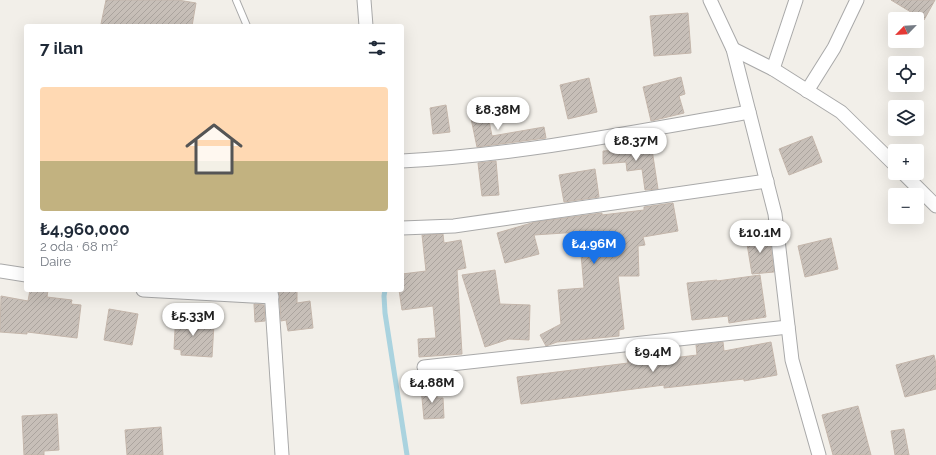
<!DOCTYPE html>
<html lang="tr">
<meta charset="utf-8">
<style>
:root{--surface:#fff;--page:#f6f6f7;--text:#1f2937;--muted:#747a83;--accent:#1a73e8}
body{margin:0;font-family:Raleway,sans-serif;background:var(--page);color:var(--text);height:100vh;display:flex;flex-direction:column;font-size:15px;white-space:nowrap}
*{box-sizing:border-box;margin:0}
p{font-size:13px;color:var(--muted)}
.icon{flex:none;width:22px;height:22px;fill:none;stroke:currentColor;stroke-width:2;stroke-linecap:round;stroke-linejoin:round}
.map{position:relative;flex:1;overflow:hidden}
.sheet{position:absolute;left:24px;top:24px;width:380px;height:268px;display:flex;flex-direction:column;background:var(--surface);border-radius:4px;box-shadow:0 4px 16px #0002}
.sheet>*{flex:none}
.needle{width:26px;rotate:245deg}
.controls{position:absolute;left:888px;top:12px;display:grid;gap:8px}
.controls a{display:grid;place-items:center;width:36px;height:36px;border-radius:4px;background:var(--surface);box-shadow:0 4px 16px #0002;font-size:20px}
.price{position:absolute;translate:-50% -34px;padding:0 9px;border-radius:14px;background:#fff;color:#222;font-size:13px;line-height:26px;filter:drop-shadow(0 1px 2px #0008)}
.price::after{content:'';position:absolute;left:50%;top:24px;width:12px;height:9px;margin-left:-6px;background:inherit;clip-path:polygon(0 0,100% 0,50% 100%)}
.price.selected{background:var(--accent);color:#fff}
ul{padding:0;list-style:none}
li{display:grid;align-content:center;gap:8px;height:212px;padding:0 16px}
li span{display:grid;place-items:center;height:124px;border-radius:4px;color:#555}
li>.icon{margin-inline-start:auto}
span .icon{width:72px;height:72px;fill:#fffc;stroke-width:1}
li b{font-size:17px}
h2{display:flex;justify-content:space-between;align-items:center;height:48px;padding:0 16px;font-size:17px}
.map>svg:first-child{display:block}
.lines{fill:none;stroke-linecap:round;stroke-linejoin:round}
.stream{stroke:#aad3df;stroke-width:5}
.building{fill:url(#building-hatch);stroke:#c4b6ab}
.lane-casing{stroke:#a9a9a9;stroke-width:8}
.street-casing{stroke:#a9a9a9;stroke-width:15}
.lane{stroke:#fff;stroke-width:6}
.street{stroke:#fff;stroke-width:13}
</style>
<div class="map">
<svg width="936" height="455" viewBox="0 0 936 455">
<defs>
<pattern id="building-hatch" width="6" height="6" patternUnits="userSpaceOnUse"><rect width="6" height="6" fill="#c7bfb8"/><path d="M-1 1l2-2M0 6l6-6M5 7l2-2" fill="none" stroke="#aba49e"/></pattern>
</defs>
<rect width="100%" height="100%" fill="#f2efe9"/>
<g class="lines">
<polyline class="stream" points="385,290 384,296 385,313 407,455"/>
</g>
<g class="building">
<polygon points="106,0 178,0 196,3 192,26 111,26 101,24"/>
<polygon points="891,0 935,0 924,20"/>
<polygon points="688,13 691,53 654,56 650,16"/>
<polygon points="681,77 685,94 679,96 684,113 651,121 643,87"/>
<polygon points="589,78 597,112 568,119 560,85"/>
<polygon points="446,105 450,132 433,134 430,108"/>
<polygon points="486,105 492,136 544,127 546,138 477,147 469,109"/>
<polygon points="812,136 822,162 789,175 779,149"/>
<polygon points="651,143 658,189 645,190 642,169 627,171 626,162 603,164 603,151 624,150 623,146"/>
<polygon points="496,161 499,195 482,196 478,163"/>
<polygon points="595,169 599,197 564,202 559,175"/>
<polygon points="673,203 678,231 643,237 645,245 638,246 639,276 618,276 624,329 619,330 619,336 557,342 546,346 540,335 561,324 558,290 584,288 579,232 534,235 539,254 505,263 497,233 535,222 602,213 602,215 644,210 644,207"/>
<polygon points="443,234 444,243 461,240 466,268 457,270 462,354 419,357 418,339 436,338 433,306 402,310 399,290 402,290 402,274 426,271 422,235"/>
<polygon points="769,234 774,272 752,274 746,238"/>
<polygon points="831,238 838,269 805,277 798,246"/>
<polygon points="495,270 500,304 530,305 529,340 509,339 485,347 462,275"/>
<polygon points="760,275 766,317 729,323 728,316 692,320 687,283 717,280 717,281"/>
<polygon points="30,290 48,290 47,297 72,300 71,304 81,305 77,338 27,332 27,334 0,332 1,296 28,301"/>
<polygon points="279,290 297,290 297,303 310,301 313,328 288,331 286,320 281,321"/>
<polygon points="254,304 264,305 265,321 255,322"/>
<polygon points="109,309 138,314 132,345 104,340"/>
<polygon points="176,311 190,312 189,323 214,324 212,357 181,355 181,350 174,349"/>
<polygon points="723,342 724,351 771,342 777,375 744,381 744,379 664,388 664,385 521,404 517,377 628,363 627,355 655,351 657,360 697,355 696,345"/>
<polygon points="934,355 936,364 936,389 905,397 896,365"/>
<polygon points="436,387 437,398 443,398 444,418 424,419 421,388"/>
<polygon points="858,406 871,455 833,455 822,415"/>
<polygon points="57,414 59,450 44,451 44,455 24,455 22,416"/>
<polygon points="161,427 163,455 127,455 125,430"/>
<polygon points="904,429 909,455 895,455 891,431"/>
</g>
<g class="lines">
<g class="lane-casing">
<polyline id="lane" points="236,0 247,26"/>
</g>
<g class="street-casing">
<g id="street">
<polyline points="364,0 366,26"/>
<polyline points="710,0 733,49 775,214 792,360 819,455"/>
<polyline points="733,49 773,69 841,112 895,165"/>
<polyline points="773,69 796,0"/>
<polyline points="807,91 834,48 857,0"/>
<path d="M 402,161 C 519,155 634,132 749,112"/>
<polyline points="903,173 936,206"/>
<polyline points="402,228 454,226 767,181"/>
<polyline points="0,271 26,275"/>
<polyline points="143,290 272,297"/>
<polyline points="271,290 282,455"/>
<polyline points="424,367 788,327"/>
</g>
</g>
<use href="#lane" class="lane"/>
<use href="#street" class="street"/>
</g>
</svg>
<div class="controls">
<a><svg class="needle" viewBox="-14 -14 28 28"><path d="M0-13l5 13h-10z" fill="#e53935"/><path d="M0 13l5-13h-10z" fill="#747a83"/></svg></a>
<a><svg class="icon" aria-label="locate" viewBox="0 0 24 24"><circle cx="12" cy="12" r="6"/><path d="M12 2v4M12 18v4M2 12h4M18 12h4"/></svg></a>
<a><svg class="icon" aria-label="layers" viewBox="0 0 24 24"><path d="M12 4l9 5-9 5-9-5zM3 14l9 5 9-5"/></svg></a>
<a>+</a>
<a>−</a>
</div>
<b class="price" style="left:498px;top:131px">₺8.38M</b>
<b class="price" style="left:636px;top:162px">₺8.37M</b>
<b class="price" style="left:760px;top:254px">₺10.1M</b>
<b class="price selected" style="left:594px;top:265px">₺4.96M</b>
<b class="price" style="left:193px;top:337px">₺5.33M</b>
<b class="price" style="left:653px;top:373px">₺9.4M</b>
<b class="price" style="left:432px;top:404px">₺4.88M</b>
<section class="sheet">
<h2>7 ilan<svg class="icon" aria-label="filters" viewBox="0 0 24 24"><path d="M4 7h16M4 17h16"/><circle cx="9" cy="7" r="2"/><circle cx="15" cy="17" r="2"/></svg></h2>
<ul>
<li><span style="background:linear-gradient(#ffd9b3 60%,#c2b280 0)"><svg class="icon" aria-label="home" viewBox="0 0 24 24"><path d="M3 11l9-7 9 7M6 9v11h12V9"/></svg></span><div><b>₺4,960,000</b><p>2 oda · 68 m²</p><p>Daire</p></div></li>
</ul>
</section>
</div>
